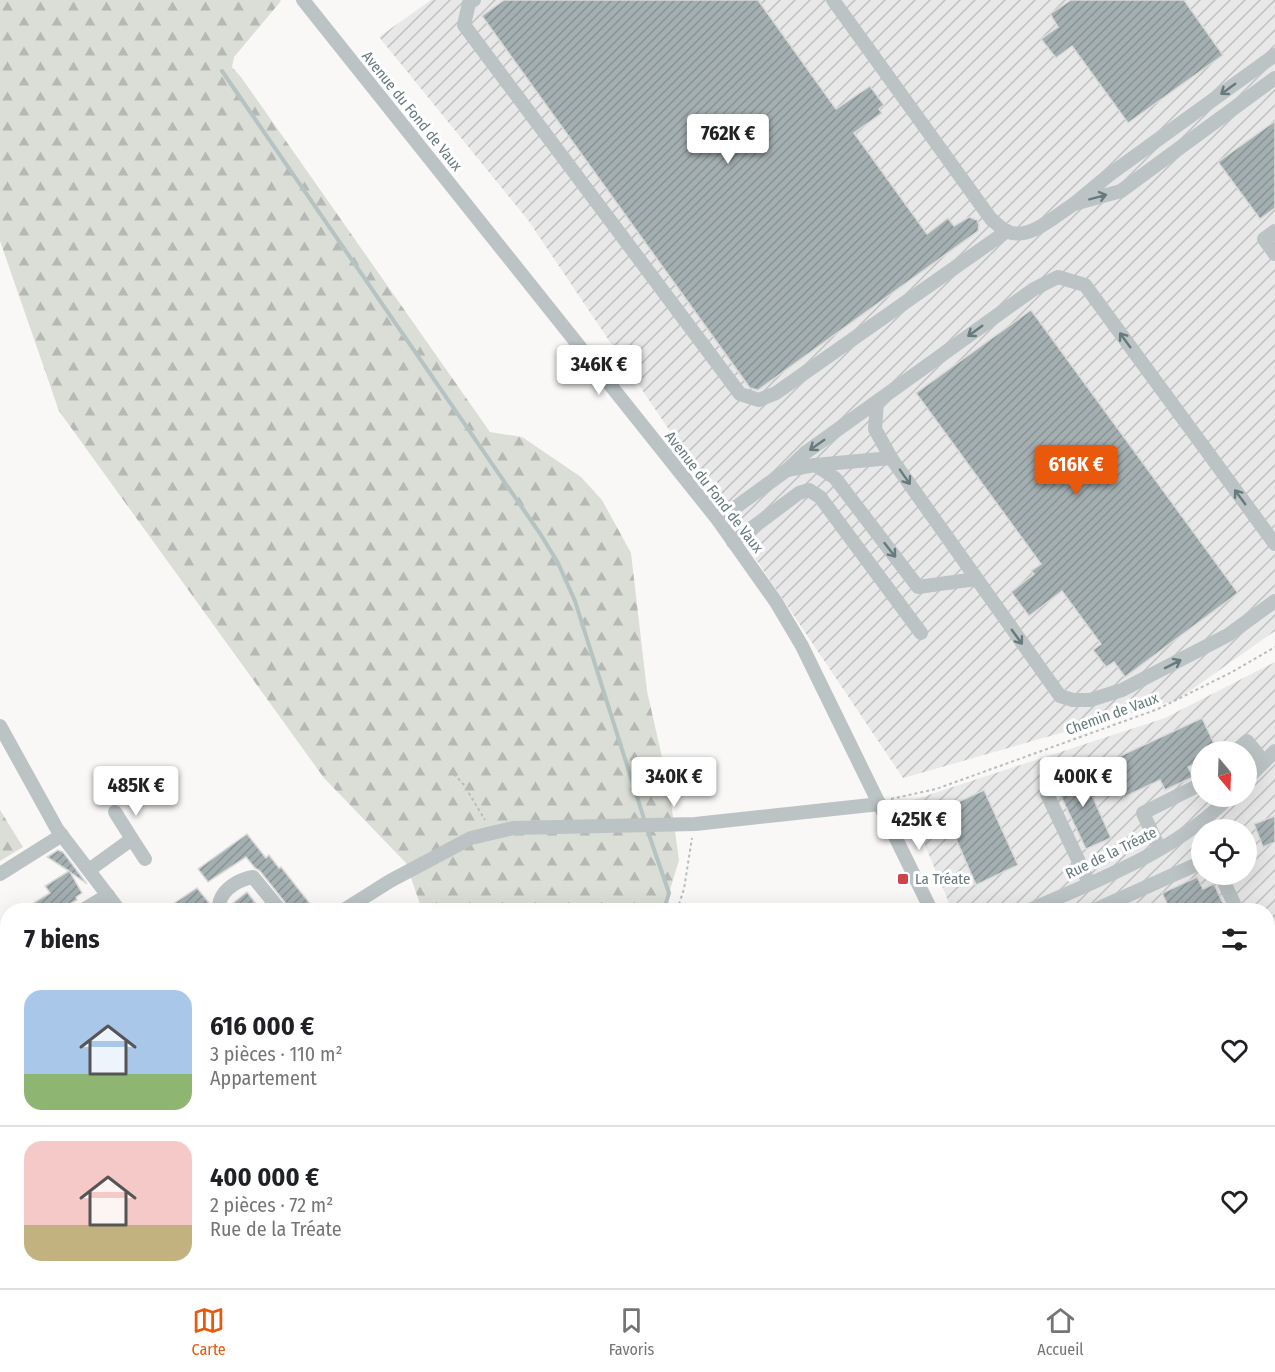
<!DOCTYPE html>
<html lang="fr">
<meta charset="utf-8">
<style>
:root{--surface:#fff;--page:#f2f2f2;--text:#202124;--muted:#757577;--line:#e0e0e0;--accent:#ea580c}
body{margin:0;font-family:"Fira Sans Condensed",sans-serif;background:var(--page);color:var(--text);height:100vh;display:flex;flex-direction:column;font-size:22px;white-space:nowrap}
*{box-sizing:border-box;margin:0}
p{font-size:20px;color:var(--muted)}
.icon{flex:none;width:33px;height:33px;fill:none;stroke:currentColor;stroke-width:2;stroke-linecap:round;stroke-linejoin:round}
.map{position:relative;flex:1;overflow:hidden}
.drawer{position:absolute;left:0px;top:903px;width:1275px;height:386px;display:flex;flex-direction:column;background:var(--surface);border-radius:24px 24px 0 0;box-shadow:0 6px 24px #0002}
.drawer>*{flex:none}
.needle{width:39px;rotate:161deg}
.fabs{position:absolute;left:1191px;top:741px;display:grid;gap:12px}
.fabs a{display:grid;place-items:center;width:66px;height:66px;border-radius:50%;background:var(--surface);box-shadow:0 6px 24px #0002;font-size:30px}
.price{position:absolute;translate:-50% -51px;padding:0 14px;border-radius:6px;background:#fff;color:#222;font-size:20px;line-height:39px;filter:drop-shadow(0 2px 3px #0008)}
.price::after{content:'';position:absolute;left:50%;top:36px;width:18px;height:14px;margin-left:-9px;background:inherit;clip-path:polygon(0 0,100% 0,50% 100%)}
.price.on{background:var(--accent);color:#fff}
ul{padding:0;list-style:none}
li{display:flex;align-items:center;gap:18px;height:150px;padding:0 24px}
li+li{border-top:2px solid var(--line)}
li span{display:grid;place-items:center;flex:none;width:168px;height:120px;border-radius:18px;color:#555}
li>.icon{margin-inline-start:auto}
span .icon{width:72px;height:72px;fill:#fffc;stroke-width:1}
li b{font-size:26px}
h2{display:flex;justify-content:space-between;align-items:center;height:72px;padding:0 24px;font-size:26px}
.dock{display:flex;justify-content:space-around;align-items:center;height:84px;border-top:2px solid var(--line);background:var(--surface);font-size:16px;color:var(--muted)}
.dock a{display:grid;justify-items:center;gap:3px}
.dock .on{color:var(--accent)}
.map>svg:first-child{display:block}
.industrial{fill:url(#industrial-furrows);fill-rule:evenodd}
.forest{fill:url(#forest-firs)}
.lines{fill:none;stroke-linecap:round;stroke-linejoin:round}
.stream{stroke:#b6c3c3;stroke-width:4}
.building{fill:url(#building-hatch);stroke:#dbdad9;stroke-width:1.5}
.path{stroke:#b7bcbd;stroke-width:2;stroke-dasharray:3 3;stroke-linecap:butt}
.minor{stroke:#bcc3c4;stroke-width:14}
.rail{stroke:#9fa8aa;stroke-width:4;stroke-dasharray:9 4.5;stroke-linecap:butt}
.oneway{stroke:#677a7e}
.poi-dot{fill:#cd4349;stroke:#fff;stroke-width:2}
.labels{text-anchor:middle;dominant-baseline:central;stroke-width:6;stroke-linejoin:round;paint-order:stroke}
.street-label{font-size:15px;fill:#677a7e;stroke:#fff}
.poi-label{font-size:15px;fill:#677a7e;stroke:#fff;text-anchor:start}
</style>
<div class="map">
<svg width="1275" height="1288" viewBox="0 0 1275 1288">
<defs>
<pattern id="industrial-furrows" width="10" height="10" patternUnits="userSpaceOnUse" patternTransform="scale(1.5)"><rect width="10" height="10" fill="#e7e8e7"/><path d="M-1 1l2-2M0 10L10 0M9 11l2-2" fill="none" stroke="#bfc1c0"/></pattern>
<pattern id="forest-firs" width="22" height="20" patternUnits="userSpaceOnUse" patternTransform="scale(1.5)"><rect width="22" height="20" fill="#dbddd7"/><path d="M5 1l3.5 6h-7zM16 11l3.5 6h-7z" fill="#b5b8b4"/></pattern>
<pattern id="building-hatch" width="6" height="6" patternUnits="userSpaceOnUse" patternTransform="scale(1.5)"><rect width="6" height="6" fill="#a4afb1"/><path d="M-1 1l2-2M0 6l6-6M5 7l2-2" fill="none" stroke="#899395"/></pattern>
</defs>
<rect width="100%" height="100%" fill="#f9f8f7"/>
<g class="industrial">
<polygon points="431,0 1275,0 1275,631 1177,700 903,778 528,220 379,37"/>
<path d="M 1275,662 L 1275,988 L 1268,991 L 1268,910 L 952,910 L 907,802 L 1165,718 ZM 1202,752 L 1246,752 L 1246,796 L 1202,796 ZM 1202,830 L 1246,830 L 1246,874 L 1202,874 Z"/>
<polygon points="1275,1050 1275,1288 1111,1288 1108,1281 1268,1281 1268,1052"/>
</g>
<g class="forest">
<polygon points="0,0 280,0 281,1 234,57 232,67 241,77 490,432 522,437 581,477 602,500 631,553 647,691 669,788 679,860 664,910 422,910 406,863 324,778 59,411 0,241"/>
<polygon points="0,810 23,847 0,861"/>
<polygon points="469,1281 654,1281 655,1288 465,1288"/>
</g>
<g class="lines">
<g class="stream">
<polyline points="222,71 541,535 558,563 575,601 645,822"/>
<polyline points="647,829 669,893 664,910"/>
<polyline points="476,1288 480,1281"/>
</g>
</g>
<g class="building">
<polygon points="504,0 758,0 836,109 870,86 884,105 879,109 882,113 854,133 927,234 948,218 954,226 969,217 977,220 979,225 978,231 758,390 750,388 482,16"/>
<polygon points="1071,0 1184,0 1223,55 1128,123 1072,46 1056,58 1041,39 1058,27 1050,14"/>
<polygon points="1275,121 1275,208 1260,219 1218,162"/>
<polygon points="1031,310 1238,593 1125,677 1114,662 1106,667 1093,650 1101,644 1062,591 1029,616 1011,592 1034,574 1031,571 1041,564 916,393"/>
<polygon points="1202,718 1218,752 1202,752 1202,761 1188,767 1193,777 1165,790 1160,780 1124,797 1107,762"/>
<polygon points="1075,757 1111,838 1086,849 1058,790 1058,786 1073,779 1066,760"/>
<polygon points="984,790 1018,865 976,885 943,809"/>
<polygon points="1275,816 1275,842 1263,847 1254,824"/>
<polygon points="247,834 266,858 269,855 279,868 281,867 315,910 291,910 260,871 255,868 246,857 208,882 198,869"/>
<polygon points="58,850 63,852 87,884 70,872 82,893 76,897 77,900 61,909 60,907 55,910 22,910 50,893 45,886 69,871 47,857"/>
<polygon points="1197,877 1203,889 1214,884 1226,910 1170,910 1162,893"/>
<polygon points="197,888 210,904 202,910 164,910"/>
<polygon points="247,892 257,905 250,910 239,910 233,903"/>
</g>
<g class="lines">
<g class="path">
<polyline points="454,774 464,785 485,820"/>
<polyline points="891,799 936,789 1158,709 1232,672 1275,647"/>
<polyline points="677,910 684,889 692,838"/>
<polyline points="214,1288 224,1281"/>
<polyline points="485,1288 489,1281"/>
</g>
<g class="minor">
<polyline points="303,0 718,520 776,602 802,646 931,910"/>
<polyline points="474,0 469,3 464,25 740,394 759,400 776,393 1007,231"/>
<path d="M 833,0 L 991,219 C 996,223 1001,228 1006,231 C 1029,242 1056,215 1074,204"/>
<polyline points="1275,55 1109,175 1074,204 1121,191 1275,78"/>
<polyline points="1275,231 1264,239 1275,254"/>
<polyline points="877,402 875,429 891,458"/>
<polyline points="815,465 891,458 1060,696 1073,700 1090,700 1122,690 1228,635 1275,601"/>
<polyline points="787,470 815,465 835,478 918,587 976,579"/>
<polyline points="718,520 787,470 805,453 1034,289 1058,277 1085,285 1275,544"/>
<polyline points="733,542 799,493 809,490 820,497 921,633"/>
<polyline points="0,726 57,829 119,910"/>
<polyline points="1235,752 1247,741 1264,762"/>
<polyline points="1246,780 1275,751"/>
<polyline points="1047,794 1089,883"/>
<polyline points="115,812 132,839"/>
<polyline points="1159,848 1143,813 1195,787 1202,781"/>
<polyline points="89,870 132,839 145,859"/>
<polyline points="0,874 62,835"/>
<polyline points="1220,874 1237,910"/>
<polyline points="83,910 108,895"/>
<path d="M 218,910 C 219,907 219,904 220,901 C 224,888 240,879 253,877 L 280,910"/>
<polyline points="344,910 390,881 471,838 513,828 695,824 880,804"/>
<path d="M 1030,910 C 1099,879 1176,852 1230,796"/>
<polyline points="1095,910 1202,862"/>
<polyline points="1268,1050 1275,1047"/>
<polyline points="0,1097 8,1094"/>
<polyline points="0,1114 8,1116"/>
<polyline points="1087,1281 1089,1288"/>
</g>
<g class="rail">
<polyline points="1268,973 1275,970"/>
<polyline points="1268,1004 1275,1001"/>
<polyline points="1268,1082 1275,1079"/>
<polyline points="1268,1121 1275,1121"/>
<polyline points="805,1288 824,1281"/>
</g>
</g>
<defs><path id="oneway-shaft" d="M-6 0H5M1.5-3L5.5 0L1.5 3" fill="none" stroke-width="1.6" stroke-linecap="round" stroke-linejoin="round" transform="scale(1.5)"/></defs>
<g class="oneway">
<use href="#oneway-shaft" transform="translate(1228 89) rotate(144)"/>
<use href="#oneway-shaft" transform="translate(1098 197) rotate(-15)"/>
<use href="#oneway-shaft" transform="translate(975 331) rotate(144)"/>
<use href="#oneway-shaft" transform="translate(1125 340) rotate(-126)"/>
<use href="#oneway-shaft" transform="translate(817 445) rotate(145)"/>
<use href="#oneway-shaft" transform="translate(905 477) rotate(55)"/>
<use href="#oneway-shaft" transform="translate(1240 497) rotate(-126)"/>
<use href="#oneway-shaft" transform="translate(890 550) rotate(52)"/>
<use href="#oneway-shaft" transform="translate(1017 637) rotate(54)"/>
<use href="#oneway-shaft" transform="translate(1173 664) rotate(-27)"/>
</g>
<rect class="poi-dot" x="897" y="873" width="12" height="12" rx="3"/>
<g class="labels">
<g class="street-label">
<text transform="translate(412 111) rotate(51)">Avenue du Fond de Vaux</text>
<text transform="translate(714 492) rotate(52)">Avenue du Fond de Vaux</text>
<text transform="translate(1112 714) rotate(-20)">Chemin de Vaux</text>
<text transform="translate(1111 853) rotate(-26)">Rue de la Tréate</text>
</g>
<g class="poi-label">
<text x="915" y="879">La Tréate</text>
</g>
</g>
</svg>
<div class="fabs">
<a><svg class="needle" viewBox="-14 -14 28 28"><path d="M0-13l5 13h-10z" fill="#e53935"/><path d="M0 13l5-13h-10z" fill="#757577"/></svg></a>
<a><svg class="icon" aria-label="locate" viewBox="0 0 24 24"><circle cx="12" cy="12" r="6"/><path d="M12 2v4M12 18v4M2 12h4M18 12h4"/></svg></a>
</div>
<b class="price" style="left:728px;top:165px">762K €</b>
<b class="price" style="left:599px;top:396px">346K €</b>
<b class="price on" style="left:1076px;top:496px">616K €</b>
<b class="price" style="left:674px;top:808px">340K €</b>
<b class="price" style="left:1083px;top:808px">400K €</b>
<b class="price" style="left:136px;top:817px">485K €</b>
<b class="price" style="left:919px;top:851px">425K €</b>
<section class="drawer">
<h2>7 biens<svg class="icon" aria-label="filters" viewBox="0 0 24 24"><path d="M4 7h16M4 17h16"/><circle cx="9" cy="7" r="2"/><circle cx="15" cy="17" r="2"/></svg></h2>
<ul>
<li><span style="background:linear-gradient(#a9c7e8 70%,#8fb573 0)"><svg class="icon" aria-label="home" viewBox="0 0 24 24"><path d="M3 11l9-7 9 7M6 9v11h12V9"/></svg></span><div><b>616 000 €</b><p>3 pièces · 110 m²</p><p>Appartement</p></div><svg class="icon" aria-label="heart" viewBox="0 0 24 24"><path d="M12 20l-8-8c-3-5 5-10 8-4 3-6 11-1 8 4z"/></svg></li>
<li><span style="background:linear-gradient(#f6c9c9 70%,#c2b280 0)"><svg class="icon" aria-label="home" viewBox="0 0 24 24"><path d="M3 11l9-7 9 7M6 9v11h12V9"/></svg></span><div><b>400 000 €</b><p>2 pièces · 72 m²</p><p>Rue de la Tréate</p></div><svg class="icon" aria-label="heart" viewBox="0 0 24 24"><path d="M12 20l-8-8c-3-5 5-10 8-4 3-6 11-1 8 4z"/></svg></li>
</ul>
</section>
</div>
<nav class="dock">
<a class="on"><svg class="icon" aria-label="map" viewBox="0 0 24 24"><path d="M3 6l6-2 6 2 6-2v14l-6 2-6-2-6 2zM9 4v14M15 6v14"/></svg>Carte</a>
<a><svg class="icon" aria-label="saved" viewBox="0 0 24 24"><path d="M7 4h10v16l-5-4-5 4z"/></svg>Favoris</a>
<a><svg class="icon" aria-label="home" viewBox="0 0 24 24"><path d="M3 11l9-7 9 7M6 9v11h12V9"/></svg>Accueil</a>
</nav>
